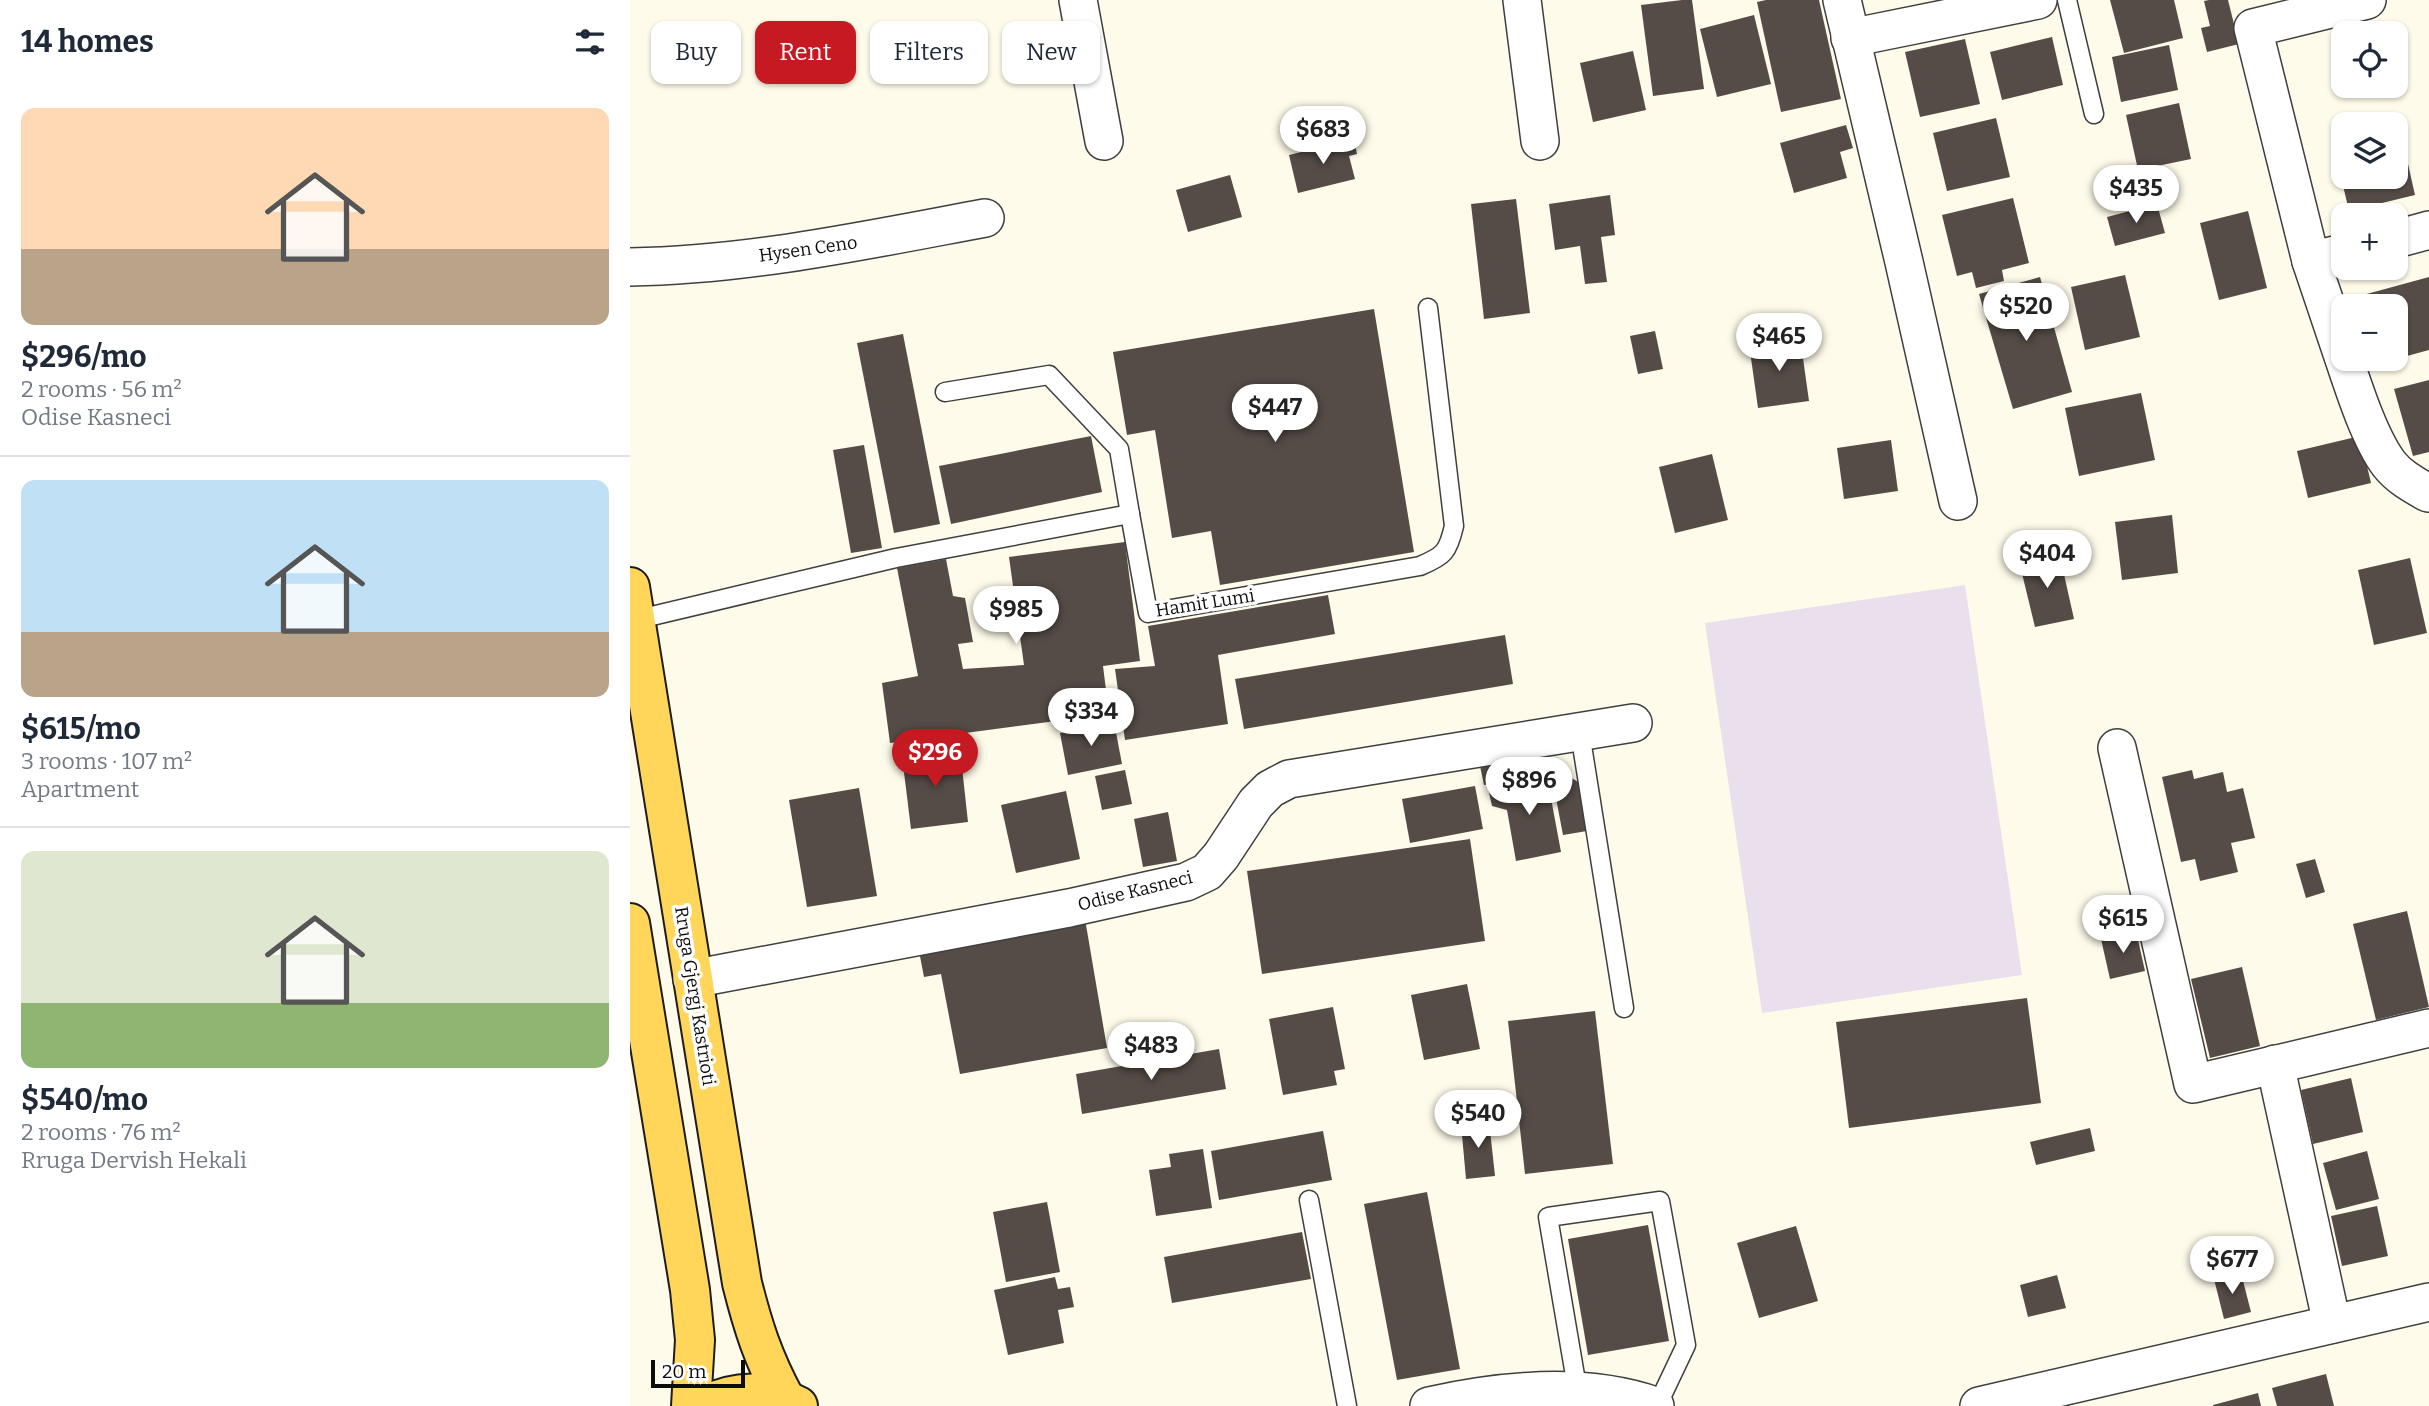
<!DOCTYPE html>
<meta charset="utf-8">
<style>
:root{--surface:#fff;--page:#f2f2f3;--text:#1f2937;--muted:#747a83;--line:#e0e1e3;--accent:#c61a23}
body{margin:0;font-family:Bitter,serif;background:var(--page);color:var(--text);height:100vh;display:flex;flex-direction:column;font-size:26px;white-space:nowrap}
*{box-sizing:border-box;margin:0}
p{font-size:23px;color:var(--muted)}
.icon{flex:none;width:38px;height:38px;fill:none;stroke:currentColor;stroke-width:2;stroke-linecap:round;stroke-linejoin:round}
.map{position:relative;flex:1;overflow:hidden}
.side{display:flex;flex-direction:column;background:var(--surface);width:630px}
.side>*{flex:none}
.guide{position:absolute;left:21px;top:21px;width:665px;height:63px;display:flex;gap:14px}
.tools{position:absolute;left:1701px;top:21px;display:grid;gap:14px}
.tools a{display:grid;place-items:center;width:77px;height:77px;border-radius:14px;background:var(--surface);box-shadow:0 2px 5px #0004;font-size:35px}
.scale{position:absolute;left:21px;bottom:18px;width:94px;box-sizing:border-box;padding-left:7px;border:4px solid #0c0c0c;border-top:0;font-size:19px;line-height:24px;white-space:nowrap;color:#0c0c0c;-webkit-text-stroke:5px #fff;paint-order:stroke}
.price{position:absolute;translate:-50% -60px;padding:0 16px;border-radius:24px;background:#fff;color:#222;font-size:23px;line-height:46px;filter:drop-shadow(0 2px 4px #0008)}
.price::after{content:'';position:absolute;left:50%;top:42px;width:21px;height:16px;margin-left:-10px;background:inherit;clip-path:polygon(0 0,100% 0,50% 100%)}
.price.selected{background:var(--accent);color:#fff}
ul{padding:0;list-style:none}
li{display:grid;align-content:center;gap:14px;height:371px;padding:0 21px}
li+li{border-top:2px solid var(--line)}
li span{display:grid;place-items:center;height:217px;border-radius:14px;color:#555}
li>.icon{margin-inline-start:auto}
span .icon{width:126px;height:126px;fill:#fffc;stroke-width:1}
li b{font-size:30px}
h2{display:flex;justify-content:space-between;align-items:center;height:84px;padding:0 21px;font-size:30px}
.pill{padding:0 24px;border-radius:14px;background:var(--surface);box-shadow:0 2px 5px #0004;font-size:24px;line-height:63px}
.pill.selected{background:var(--accent);color:#fff}
main{display:flex;flex:1;min-height:0}
.map>svg:first-child{display:block}
.industrial{fill:#eadfec}
.building{fill:#554c47}
.lines{fill:none;stroke-linecap:round;stroke-linejoin:round}
.service-casing{stroke:#3f3f3f;stroke-width:21}
.minor-casing{stroke:#3f3f3f;stroke-width:40}
.primary-casing{stroke:#1d1d1d;stroke-width:42}
.service{stroke:#fff;stroke-width:18}
.minor{stroke:#fff;stroke-width:37}
.primary{stroke:#ffd55a;stroke-width:38}
.labels{text-anchor:middle;dominant-baseline:central;stroke-width:7;stroke-linejoin:round;paint-order:stroke}
.street-label{font-size:18px;fill:#0c0c0c;stroke:#fff}
</style>
<main>
<section class="side">
<h2>14 homes<svg class="icon" aria-label="filters" viewBox="0 0 24 24"><path d="M4 7h16M4 17h16"/><circle cx="9" cy="7" r="2"/><circle cx="15" cy="17" r="2"/></svg></h2>
<ul>
<li><span style="background:linear-gradient(#ffd9b3 65%,#b9a48a 0)"><svg class="icon" aria-label="home" viewBox="0 0 24 24"><path d="M3 11l9-7 9 7M6 9v11h12V9"/></svg></span><div><b>$296/mo</b><p>2 rooms · 56 m²</p><p>Odise Kasneci</p></div></li>
<li><span style="background:linear-gradient(#bfe0f5 70%,#b9a48a 0)"><svg class="icon" aria-label="home" viewBox="0 0 24 24"><path d="M3 11l9-7 9 7M6 9v11h12V9"/></svg></span><div><b>$615/mo</b><p>3 rooms · 107 m²</p><p>Apartment</p></div></li>
<li><span style="background:linear-gradient(#dfe7d0 70%,#8fb573 0)"><svg class="icon" aria-label="home" viewBox="0 0 24 24"><path d="M3 11l9-7 9 7M6 9v11h12V9"/></svg></span><div><b>$540/mo</b><p>2 rooms · 76 m²</p><p>Rruga Dervish Hekali</p></div></li>
</ul>
</section>
<div class="map">
<svg width="1799" height="1406" viewBox="0 0 1799 1406">
<rect width="100%" height="100%" fill="#fffbea"/>
<polygon class="industrial" points="1335,585 1392,975 1132,1013 1075,623"/>
<g class="building">
<polygon points="1052,0 1062,0 1074,89 1023,96 1011,5"/>
<polygon points="1136,0 1189,0 1211,99 1151,112 1127,2"/>
<polygon points="1480,0 1544,0 1553,38 1494,53"/>
<polygon points="1579,0 1598,0 1609,44 1577,52 1571,28 1580,26 1574,1"/>
<polygon points="1124,15 1141,84 1087,97 1070,29"/>
<polygon points="1422,37 1433,85 1372,100 1360,52"/>
<polygon points="1335,39 1350,104 1290,117 1275,52"/>
<polygon points="1539,45 1548,90 1491,102 1482,57"/>
<polygon points="1003,51 1016,110 963,122 950,63"/>
<polygon points="1549,103 1561,159 1508,170 1496,115"/>
<polygon points="1366,118 1380,177 1317,191 1303,133"/>
<polygon points="1766,124 1769,124 1785,195 1719,211 1702,139 1713,137 1713,177 1766,177"/>
<polygon points="1216,125 1223,148 1210,152 1217,178 1164,193 1150,143"/>
<polygon points="724,139 727,154 719,156 725,179 668,193 659,155"/>
<polygon points="600,175 612,217 558,232 546,190"/>
<polygon points="980,195 985,235 971,237 977,282 955,284 950,246 925,250 919,204"/>
<polygon points="1383,198 1399,263 1372,270 1374,281 1346,288 1342,272 1327,276 1312,215"/>
<polygon points="886,199 900,313 854,319 841,204"/>
<polygon points="1527,204 1535,233 1485,246 1477,217"/>
<polygon points="1618,211 1637,288 1589,300 1570,223"/>
<polygon points="1495,275 1510,337 1455,350 1441,287"/>
<polygon points="1410,277 1442,392 1383,409 1349,294"/>
<polygon points="1799,277 1799,350 1766,359 1766,306 1736,306 1733,295"/>
<polygon points="744,309 784,552 590,585 581,531 542,538 525,430 497,435 483,352"/>
<polygon points="1025,331 1033,369 1008,374 1000,336"/>
<polygon points="273,334 310,524 264,533 227,343"/>
<polygon points="1170,337 1179,401 1128,408 1119,344"/>
<polygon points="1799,380 1799,452 1783,456 1764,389"/>
<polygon points="1511,393 1525,460 1449,476 1435,408"/>
<polygon points="461,436 472,492 321,524 309,466"/>
<polygon points="1730,436 1741,483 1678,498 1667,451"/>
<polygon points="1261,440 1268,491 1214,499 1207,448"/>
<polygon points="234,445 252,548 221,553 203,450"/>
<polygon points="1082,454 1098,520 1045,533 1029,467"/>
<polygon points="1542,515 1548,573 1492,580 1485,522"/>
<polygon points="495,542 510,661 473,666 479,714 260,743 252,683 288,676 267,568 316,559 323,596 335,598 343,642 328,644 333,669 394,665 379,557"/>
<polygon points="1429,552 1444,619 1405,627 1389,561"/>
<polygon points="1780,558 1797,633 1744,645 1728,570"/>
<polygon points="698,595 705,634 588,655 598,724 495,740 485,669 525,666 518,626"/>
<polygon points="875,635 883,684 614,729 605,679"/>
<polygon points="484,722 492,764 438,775 430,733"/>
<polygon points="330,749 338,822 281,829 272,756"/>
<polygon points="907,755 948,782 957,831 933,835 921,772 854,785 850,766"/>
<polygon points="495,770 502,804 472,810 465,776"/>
<polygon points="1562,770 1564,779 1593,772 1597,792 1613,788 1625,838 1601,843 1608,872 1570,881 1565,859 1551,862 1532,777"/>
<polygon points="917,777 931,852 886,861 877,810 862,806 858,788"/>
<polygon points="845,786 853,829 780,843 772,799"/>
<polygon points="229,788 247,896 177,907 159,800"/>
<polygon points="436,791 450,859 386,873 371,805"/>
<polygon points="538,812 547,861 513,867 504,819"/>
<polygon points="840,839 855,941 632,974 617,871"/>
<polygon points="1685,859 1695,892 1676,898 1666,864"/>
<polygon points="1777,911 1799,1007 1746,1020 1723,924"/>
<polygon points="455,919 477,1048 330,1074 311,974 294,977 289,951"/>
<polygon points="1506,931 1515,971 1480,979 1471,939"/>
<polygon points="1612,967 1630,1046 1580,1058 1561,979"/>
<polygon points="837,984 850,1049 794,1060 781,995"/>
<polygon points="1397,998 1411,1103 1219,1128 1206,1022"/>
<polygon points="703,1007 715,1069 704,1071 707,1085 653,1095 639,1019"/>
<polygon points="965,1011 983,1164 895,1174 878,1021"/>
<polygon points="589,1049 596,1089 452,1114 446,1074"/>
<polygon points="1721,1078 1733,1132 1683,1144 1671,1090"/>
<polygon points="859,1121 865,1176 836,1179 831,1124"/>
<polygon points="1460,1128 1465,1151 1406,1165 1400,1142"/>
<polygon points="693,1131 702,1180 589,1200 581,1151"/>
<polygon points="573,1149 582,1208 526,1216 519,1170 541,1167 539,1154"/>
<polygon points="1737,1151 1749,1199 1706,1210 1693,1163"/>
<polygon points="797,1192 830,1369 767,1380 734,1204"/>
<polygon points="417,1202 430,1272 376,1282 363,1212"/>
<polygon points="1747,1206 1758,1256 1712,1266 1701,1216"/>
<polygon points="1018,1225 1039,1341 958,1355 938,1239"/>
<polygon points="1166,1226 1188,1301 1129,1318 1107,1243"/>
<polygon points="672,1232 681,1279 542,1303 534,1257"/>
<polygon points="1611,1273 1621,1312 1594,1319 1584,1279"/>
<polygon points="1427,1275 1436,1308 1398,1317 1390,1285"/>
<polygon points="425,1277 428,1289 440,1287 444,1307 428,1310 434,1343 378,1355 364,1290"/>
<polygon points="1696,1374 1704,1406 1647,1406 1642,1388"/>
<polygon points="1628,1393 1631,1406 1583,1406 1583,1405"/>
</g>
<g class="lines">
<g class="service-casing">
<g id="service">
<polyline points="1437,0 1464,114"/>
<polyline points="315,392 419,375 489,449 500,514"/>
<path d="M 5,620 L 266,558 L 500,514 L 518,613 L 790,566 C 814,556 818,552 824,526 L 798,308"/>
<polyline points="950,733 994,1008"/>
<polyline points="679,1200 717,1406"/>
<polyline points="948,1393 918,1217 1030,1201 1056,1345 1027,1406"/>
</g>
</g>
<g class="minor-casing">
<g id="minor">
<polyline points="448,0 474,141"/>
<polyline points="892,0 910,141"/>
<polyline points="1212,0 1274,262 1328,501"/>
<polyline points="1220,38 1408,0"/>
<polyline points="1766,239 1799,230"/>
<polyline points="1713,253 1681,261 1623,28 1737,0"/>
<polyline points="1681,261 1713,356"/>
<path d="M 0,267 C 120,265 237,240 355,218"/>
<path d="M 1714,359 C 1724,389 1740,439 1759,464 C 1769,477 1784,485 1798,493"/>
<polyline points="1487,748 1563,1084 1799,1028"/>
<polyline points="62,979 439,908 556,882 577,872 591,856 626,803 640,789 659,779 1003,723"/>
<polyline points="1645,1064 1702,1324"/>
<path d="M 799,1406 C 871,1390 954,1381 1025,1406"/>
<polyline points="1349,1406 1799,1302"/>
</g>
</g>
<g class="primary-casing">
<g id="primary">
<path d="M 0,587 L 112,1283 C 123,1327 133,1358 155,1399"/>
<polyline points="0,923 60,1290 65,1340 61,1406"/>
<path d="M 73,1406 C 105,1390 137,1389 168,1406"/>
</g>
</g>
<use href="#service" class="service"/>
<use href="#minor" class="minor"/>
<use href="#primary" class="primary"/>
</g>
<g class="labels">
<g class="street-label">
<text transform="translate(178 249) rotate(-8)">Hysen Ceno</text>
<text transform="translate(575 603) rotate(-9)">Hamit Lumi</text>
<text transform="translate(505 891) rotate(-14)">Odise Kasneci</text>
<text transform="translate(65 996) rotate(81)">Rruga Gjergj Kastrioti</text>
</g>
</g>
</svg>
<div class="tools">
<a><svg class="icon" aria-label="locate" viewBox="0 0 24 24"><circle cx="12" cy="12" r="6"/><path d="M12 2v4M12 18v4M2 12h4M18 12h4"/></svg></a>
<a><svg class="icon" aria-label="layers" viewBox="0 0 24 24"><path d="M12 4l9 5-9 5-9-5zM3 14l9 5 9-5"/></svg></a>
<a>+</a>
<a>−</a>
</div>
<div class="scale">20 m</div>
<b class="price" style="left:693px;top:166px">$683</b>
<b class="price" style="left:1506px;top:225px">$435</b>
<b class="price" style="left:1396px;top:343px">$520</b>
<b class="price" style="left:1149px;top:373px">$465</b>
<b class="price" style="left:645px;top:444px">$447</b>
<b class="price" style="left:1417px;top:590px">$404</b>
<b class="price" style="left:386px;top:646px">$985</b>
<b class="price" style="left:461px;top:748px">$334</b>
<b class="price selected" style="left:305px;top:789px">$296</b>
<b class="price" style="left:899px;top:817px">$896</b>
<b class="price" style="left:1493px;top:955px">$615</b>
<b class="price" style="left:521px;top:1082px">$483</b>
<b class="price" style="left:848px;top:1150px">$540</b>
<b class="price" style="left:1602px;top:1296px">$677</b>
<div class="guide">
<a class="pill">Buy</a>
<a class="pill selected">Rent</a>
<a class="pill">Filters</a>
<a class="pill">New</a>
</div>
</div>
</main>
